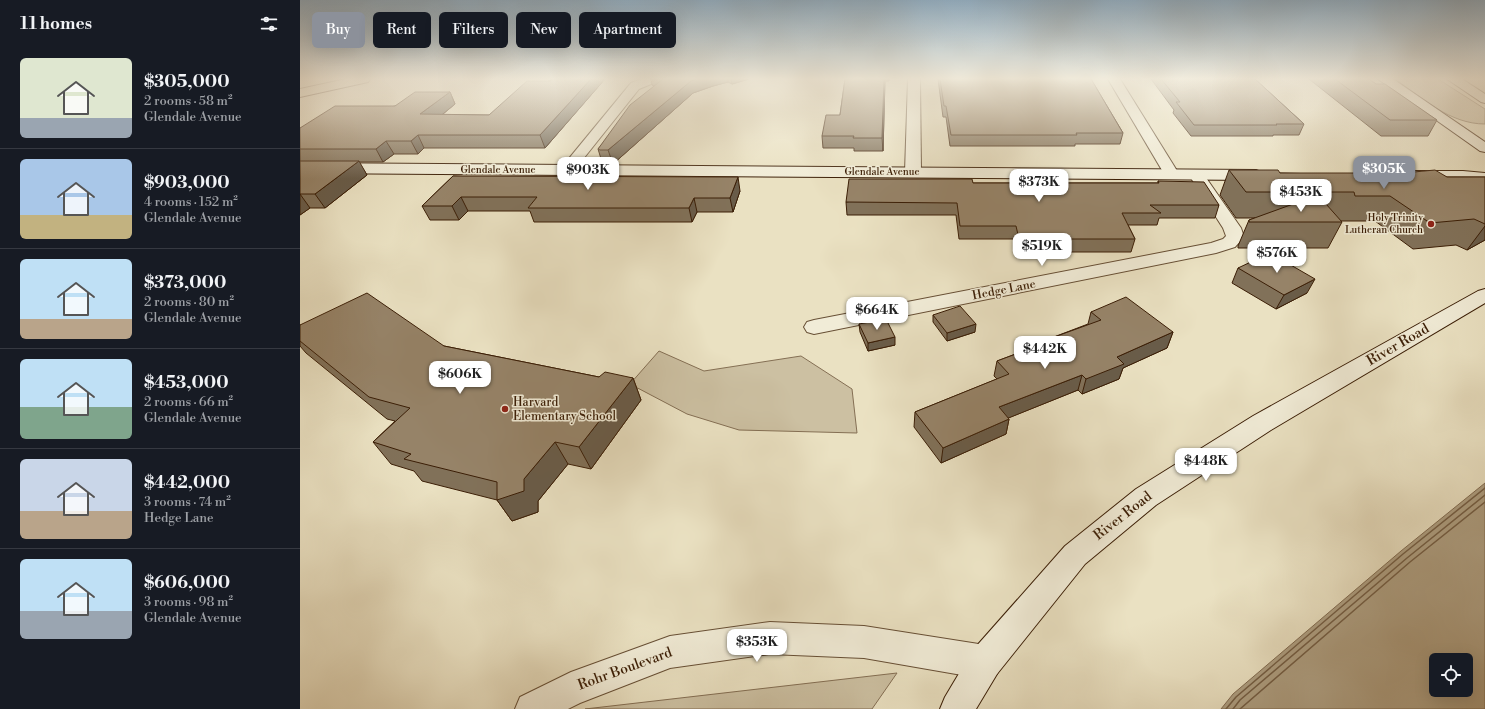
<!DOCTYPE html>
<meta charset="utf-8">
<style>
:root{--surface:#171b24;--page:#20242c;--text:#f1f3f6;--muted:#9ea1a6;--line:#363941;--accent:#8c9099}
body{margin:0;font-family:"Libre Bodoni",serif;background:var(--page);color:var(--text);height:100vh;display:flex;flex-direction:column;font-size:15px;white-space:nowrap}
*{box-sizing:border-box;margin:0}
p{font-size:13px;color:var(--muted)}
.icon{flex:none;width:22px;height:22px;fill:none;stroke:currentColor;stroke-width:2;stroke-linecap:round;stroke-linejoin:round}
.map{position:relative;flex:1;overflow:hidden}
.sheet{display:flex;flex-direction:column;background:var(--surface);width:300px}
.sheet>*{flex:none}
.banner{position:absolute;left:12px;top:12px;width:380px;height:36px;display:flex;gap:8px}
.fabs{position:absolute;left:1129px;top:653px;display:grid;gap:8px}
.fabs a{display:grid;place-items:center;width:44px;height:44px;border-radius:6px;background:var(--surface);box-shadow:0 4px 16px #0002;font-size:20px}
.price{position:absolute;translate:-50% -34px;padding:0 9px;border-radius:8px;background:#fff;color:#222;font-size:13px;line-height:26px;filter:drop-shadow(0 1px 2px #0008)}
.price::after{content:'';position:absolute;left:50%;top:24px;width:12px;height:9px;margin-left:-6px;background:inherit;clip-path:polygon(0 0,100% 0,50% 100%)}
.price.selected{background:var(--accent);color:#fff}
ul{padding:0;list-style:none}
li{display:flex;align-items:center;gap:12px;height:100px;padding:0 20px}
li+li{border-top:1px solid var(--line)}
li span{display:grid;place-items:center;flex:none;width:112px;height:80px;border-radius:6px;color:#555}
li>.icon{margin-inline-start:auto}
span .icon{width:48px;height:48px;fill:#fffc;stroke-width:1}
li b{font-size:17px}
h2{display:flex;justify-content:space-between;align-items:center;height:48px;padding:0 20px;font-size:17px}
.chip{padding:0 14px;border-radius:6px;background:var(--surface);box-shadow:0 4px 16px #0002;font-size:14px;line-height:36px}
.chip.selected{background:var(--accent);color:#fff}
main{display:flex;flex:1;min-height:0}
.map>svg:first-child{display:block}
.green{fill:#ccc0a2;stroke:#846f54}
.water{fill:#ae9f82;stroke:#806b50;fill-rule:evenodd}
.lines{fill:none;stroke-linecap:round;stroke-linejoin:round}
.shore{stroke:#745e44;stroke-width:1.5}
.street-casing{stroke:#674f35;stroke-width:2}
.secondary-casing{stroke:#3b1e06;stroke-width:2}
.highway-casing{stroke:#3b1e06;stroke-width:2}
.street{fill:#f1ecd7;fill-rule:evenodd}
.secondary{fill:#f1ecd7;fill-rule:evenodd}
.highway{fill:#eae1c2;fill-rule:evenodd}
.wall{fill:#817159;stroke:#3b1e06}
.shaded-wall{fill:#695c49;stroke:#3b1e06}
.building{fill:#968368;stroke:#3b1e06}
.poi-dot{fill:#8f2418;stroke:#f1ecd7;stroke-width:1.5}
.labels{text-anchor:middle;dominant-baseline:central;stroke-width:3;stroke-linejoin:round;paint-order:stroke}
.far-street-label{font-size:10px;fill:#3b1e06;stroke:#f1ecd7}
.far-poi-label{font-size:10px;fill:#3b1e06;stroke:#f1ecd7;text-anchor:end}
.street-label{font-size:12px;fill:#3b1e06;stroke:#f1ecd7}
.poi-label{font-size:12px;fill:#3b1e06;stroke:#f1ecd7;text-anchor:start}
.near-street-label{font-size:14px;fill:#3b1e06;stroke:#f1ecd7}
</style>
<main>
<section class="sheet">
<h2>11 homes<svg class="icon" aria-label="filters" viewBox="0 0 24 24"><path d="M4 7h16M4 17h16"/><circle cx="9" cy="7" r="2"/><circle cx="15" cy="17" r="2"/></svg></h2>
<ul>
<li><span style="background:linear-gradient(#dfe7d0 75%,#9aa5b1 0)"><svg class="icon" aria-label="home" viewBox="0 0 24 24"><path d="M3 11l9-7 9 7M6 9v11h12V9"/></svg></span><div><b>$305,000</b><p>2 rooms · 58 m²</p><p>Glendale Avenue</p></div></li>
<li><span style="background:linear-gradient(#a9c7e8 70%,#c2b280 0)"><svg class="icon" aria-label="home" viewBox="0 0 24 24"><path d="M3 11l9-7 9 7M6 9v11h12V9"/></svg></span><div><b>$903,000</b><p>4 rooms · 152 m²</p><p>Glendale Avenue</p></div></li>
<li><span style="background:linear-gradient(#bfe0f5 75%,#b9a48a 0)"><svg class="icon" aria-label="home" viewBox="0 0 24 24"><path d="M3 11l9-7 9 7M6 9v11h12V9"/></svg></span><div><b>$373,000</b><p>2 rooms · 80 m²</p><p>Glendale Avenue</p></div></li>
<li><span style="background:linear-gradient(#bfe0f5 60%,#7fa58c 0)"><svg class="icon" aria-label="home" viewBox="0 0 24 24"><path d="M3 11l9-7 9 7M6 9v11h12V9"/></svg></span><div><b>$453,000</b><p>2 rooms · 66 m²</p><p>Glendale Avenue</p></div></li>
<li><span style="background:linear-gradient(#c9d6e8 65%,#b9a48a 0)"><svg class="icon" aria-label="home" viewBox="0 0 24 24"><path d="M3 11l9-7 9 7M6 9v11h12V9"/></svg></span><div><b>$442,000</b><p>3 rooms · 74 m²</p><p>Hedge Lane</p></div></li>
<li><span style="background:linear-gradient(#bfe0f5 65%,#9aa5b1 0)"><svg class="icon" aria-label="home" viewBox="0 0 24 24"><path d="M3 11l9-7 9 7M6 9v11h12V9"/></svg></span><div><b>$606,000</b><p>3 rooms · 98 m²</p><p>Glendale Avenue</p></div></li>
</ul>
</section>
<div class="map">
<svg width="1185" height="709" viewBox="0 0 1185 709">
<rect width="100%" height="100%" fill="#eae1c2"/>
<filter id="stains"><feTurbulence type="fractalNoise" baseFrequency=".005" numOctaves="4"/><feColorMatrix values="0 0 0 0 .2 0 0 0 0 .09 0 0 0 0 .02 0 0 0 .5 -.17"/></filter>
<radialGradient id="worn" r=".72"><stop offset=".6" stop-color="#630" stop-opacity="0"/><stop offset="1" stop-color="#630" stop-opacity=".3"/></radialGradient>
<g class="green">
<path d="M 1095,79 L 1138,79 L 1185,109 L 1185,124 C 1150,124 1122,98 1095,79 Z"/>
<polygon points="359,351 404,371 501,356 552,389 557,433 439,430 387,414 330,384"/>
<polygon points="597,673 572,709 285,709"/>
</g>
<path class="water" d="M 1185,483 L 1185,709 L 921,709 L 933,694 L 1101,551 ZM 1136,660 L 1166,660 L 1166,690 L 1136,690 Z"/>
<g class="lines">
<g class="shore">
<polyline points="926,709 936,697 1103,554 1185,488"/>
<polyline points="933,709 940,700 1107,558 1185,495"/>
<polyline points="940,709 1110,562 1185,502"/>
</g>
<g class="street-casing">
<g id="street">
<polygon points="341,79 358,79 356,82 339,89 272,173 267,175 262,173 259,170 262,167 331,83"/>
<polygon points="608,79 620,79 621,172 618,175 613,177 608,175 605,172"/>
<polygon points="808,79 820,79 879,174 876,177 871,179 866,177"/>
<polygon points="897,170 902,172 941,228 944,237 935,247 916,253 514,334 507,332 504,327 507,322 514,320 911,243 923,239 926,236 923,228 889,175 892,172"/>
<polygon points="470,622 564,626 685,645 697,650 702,662 697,674 685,679 564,658 470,654 370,668 280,703 268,709 215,709 220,697 271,672 370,636"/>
</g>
</g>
<g class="secondary-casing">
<g id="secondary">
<polygon points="1078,79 1093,79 1185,142 1185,152 1180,151"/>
<polygon points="1147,79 1162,79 1185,94 1185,103 1181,102"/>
<polygon points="0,163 956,170 961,172 964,175 961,178 956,180 0,173"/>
<polygon points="1114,171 1163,171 1185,173 1185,183 1109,179 1106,176 1109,173"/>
<polygon points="1185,289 1185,303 971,430 856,505 785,564 697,674 676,709 640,709 645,697 673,650 765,546 836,489 953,416 1178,291"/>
</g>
</g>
<g class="highway-casing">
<polygon id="highway" points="46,79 70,79 68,82 0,97 0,89"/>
</g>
<use href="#street" class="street"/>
<use href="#secondary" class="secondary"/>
<use href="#highway" class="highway"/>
</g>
<g class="wall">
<polygon points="252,79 305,79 245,148 124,148 118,154 94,154 83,162 59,162 67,175 25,208 10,208 0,215 0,128 95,106 150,92 155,104 142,115 189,115"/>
<polygon points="351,79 449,79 432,84 428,82 413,86 393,93 313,164 304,164 302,162 298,149 354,86 352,85"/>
<polygon points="545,79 589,79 589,81 585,81 583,151 554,151 554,148 523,148 522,136 540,115"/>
<polygon points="638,79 791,79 823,133 820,144 775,144 775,146 650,146 646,117 643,117"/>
<polygon points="851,79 955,79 1004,124 999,135 973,135 973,136 891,136 873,113 874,110"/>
<polygon points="1009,79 1069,79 1076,84 1137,120 1128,136 1081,136"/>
<polygon points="929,170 980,173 1147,177 1185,177 1185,240 1167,250 1156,245 1113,249 1075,221 1041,221 1042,222 1028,248 938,248 938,246 949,220 955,218 936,218 920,195"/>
<polygon points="153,176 440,191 433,212 397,212 392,222 234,222 230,211 168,211 159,220 130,220 122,206"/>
<polygon points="731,179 764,183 858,183 858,181 919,205 915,218 859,218 857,225 828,225 835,239 831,252 717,252 714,239 659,239 656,215 547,215 546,202 673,183 730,183"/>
<polygon points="938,268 1007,293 976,309 932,283"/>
<polygon points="791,312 873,332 867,348 823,368 819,379 782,394 778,390 708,418 709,419 706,434 641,463 614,427 615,412 697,379 694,376 697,361 745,343 746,340 788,324"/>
<polygon points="633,315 675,332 647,341 633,322"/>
<polygon points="559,324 595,345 568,351 560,332"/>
<polygon points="0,325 144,346 299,377 333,378 341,400 291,469 268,464 238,501 238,512 212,521 197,500 122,481 114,471 91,464 73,442 95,421 87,419 6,353 0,346"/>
</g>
<g class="shaded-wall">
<polygon points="291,79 305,79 245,148 240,135"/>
<polygon points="396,79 428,79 428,82 413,86 393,93 313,164 308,150 391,81"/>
<polygon points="431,79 449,79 432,84"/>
<polygon points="584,79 585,79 583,151 582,138"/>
<polygon points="150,92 155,104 127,127 120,114"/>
<polygon points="118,135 124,148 118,154 111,141"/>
<polygon points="86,141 94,154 83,162 76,149"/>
<polygon points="59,161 67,175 25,208 15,194"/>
<polygon points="438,177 440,191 433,212 430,198"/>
<polygon points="0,194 10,208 0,215"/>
<polygon points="161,197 168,211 159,220 152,206"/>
<polygon points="394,198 397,212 392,222 389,208"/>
<polygon points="1185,226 1185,240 1167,250"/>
<polygon points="1015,279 1007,293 976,309 984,295"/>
<polygon points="676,324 675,332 647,341 647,333"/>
<polygon points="873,332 867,348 823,368 819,379 782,394 786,379 817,357"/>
<polygon points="595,337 595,345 568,351 568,343"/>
<polygon points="782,375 778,390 696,423 699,407"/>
<polygon points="333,378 341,400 291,469 279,447"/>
<polygon points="709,419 706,434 641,463 643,448"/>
<polygon points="255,442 268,464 238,501 238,512 212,521 197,500 224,479"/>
</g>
<g class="building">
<polygon points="252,79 291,79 240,135 118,135 111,141 86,141 76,149 0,149 0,128 35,106 95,106 115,92 150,92 120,114 189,115 227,81 251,81"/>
<polygon points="363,79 396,79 391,81 308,150 300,150 298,149 330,105"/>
<polygon points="545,79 584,79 582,138 553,138 554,136 522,136 526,115 540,115"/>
<polygon points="640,79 791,79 823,133 776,133 777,135 651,135 646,106 644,106"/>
<polygon points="861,79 955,79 1004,124 976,124 977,125 894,125 876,102 880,102"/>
<polygon points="1035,79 1069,79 1076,84 1085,84 1137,120 1090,120"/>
<polygon points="0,161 59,161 15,194 0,194"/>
<polygon points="929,170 978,170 980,173 1103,173 1135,170 1147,177 1185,177 1185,224 1174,219 1130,223 1090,196 1055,196 1054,192 946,192"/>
<polygon points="153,176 438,177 430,198 394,198 389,208 228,208 237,197 161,197 152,206 122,206"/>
<polygon points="549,179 672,179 673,183 732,183 731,179 762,179 764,183 859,183 858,181 904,182 919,205 850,205 861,213 822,213 835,239 719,239 716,226 660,226 657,203 546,202"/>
<polygon points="1018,195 1042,222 949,222 949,220"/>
<polygon points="970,253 1015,279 984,295 938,268"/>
<polygon points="67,293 144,346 299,377 305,372 333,378 279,447 255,442 224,479 224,491 197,500 197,482 104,459 111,454 73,442 110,408 69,397 0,341 0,325"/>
<polygon points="826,297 873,332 817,357 824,364 786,379 782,375 699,407 709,419 643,448 615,412 709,374 697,361 748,342 746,340 801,320 791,312"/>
<polygon points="660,306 676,324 647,333 633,315"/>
<polygon points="586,319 595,337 568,343 559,324"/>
</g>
<linearGradient id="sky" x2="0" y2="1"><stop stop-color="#91acbf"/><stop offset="0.44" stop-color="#f6f2e4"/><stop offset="1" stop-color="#f6f2e4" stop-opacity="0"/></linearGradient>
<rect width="1185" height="179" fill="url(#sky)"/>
<g class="poi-dot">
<circle cx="1131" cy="224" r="4"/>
<circle cx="205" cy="409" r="4"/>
</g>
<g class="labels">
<g class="far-street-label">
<text x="198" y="170">Glendale Avenue</text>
<text x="582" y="172">Glendale Avenue</text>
</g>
<g class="far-poi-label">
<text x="1123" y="218">Holy Trinity<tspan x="1123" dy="12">Lutheran Church</tspan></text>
</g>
<g class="street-label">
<text transform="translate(704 290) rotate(-11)">Hedge Lane</text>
</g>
<g class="poi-label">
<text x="213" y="402">Harvard<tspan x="213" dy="14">Elementary School</tspan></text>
</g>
<g class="near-street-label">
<text transform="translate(1098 345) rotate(-30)">River Road</text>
<text transform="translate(823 516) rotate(-38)">River Road</text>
<text transform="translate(325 669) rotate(-20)">Rohr Boulevard</text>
</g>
</g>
<rect width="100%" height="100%" filter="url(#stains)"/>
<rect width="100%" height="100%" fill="url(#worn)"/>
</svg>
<div class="fabs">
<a><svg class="icon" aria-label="locate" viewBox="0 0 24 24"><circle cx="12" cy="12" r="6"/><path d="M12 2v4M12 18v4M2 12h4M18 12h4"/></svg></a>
</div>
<b class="price selected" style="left:1084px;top:190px">$305K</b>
<b class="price" style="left:288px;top:191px">$903K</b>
<b class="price" style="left:739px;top:203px">$373K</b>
<b class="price" style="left:1001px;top:213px">$453K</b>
<b class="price" style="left:742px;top:267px">$519K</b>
<b class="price" style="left:977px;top:274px">$576K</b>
<b class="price" style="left:577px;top:331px">$664K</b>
<b class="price" style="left:745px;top:370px">$442K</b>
<b class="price" style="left:160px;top:395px">$606K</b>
<b class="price" style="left:906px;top:482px">$448K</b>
<b class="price" style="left:457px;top:663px">$353K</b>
<div class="banner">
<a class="chip selected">Buy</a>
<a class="chip">Rent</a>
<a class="chip">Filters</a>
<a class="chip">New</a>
<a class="chip">Apartment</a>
</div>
</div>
</main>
